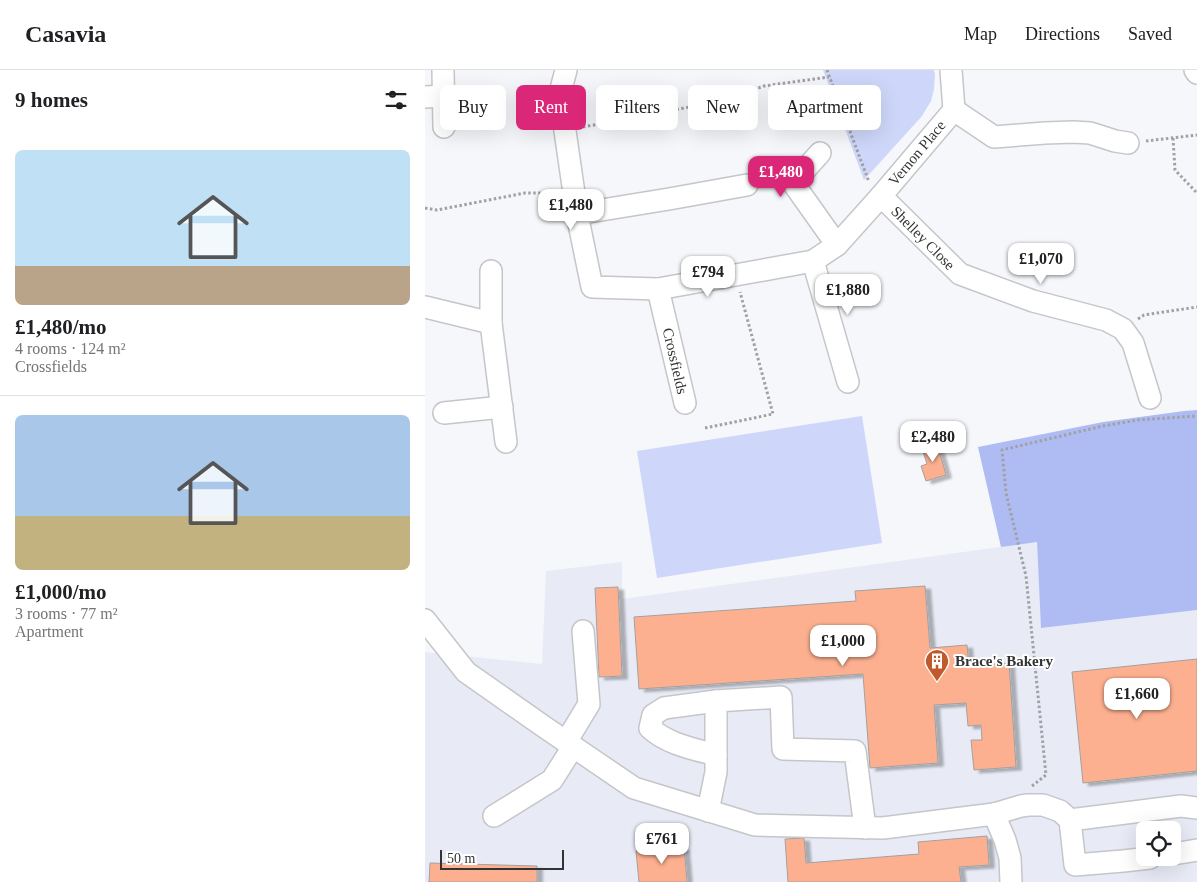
<!DOCTYPE html>
<meta charset="utf-8">
<style>
:root{--surface:#fff;--page:#f6f6f6;--text:#202124;--muted:#757577;--line:#e0e0e0;--accent:#db2777}
body{margin:0;font-family:"Times New Roman",serif;background:var(--page);color:var(--text);height:100vh;display:flex;flex-direction:column;font-size:19px;white-space:nowrap}
*{box-sizing:border-box;margin:0}
p{font-size:16px;color:var(--muted)}
.icon{flex:none;width:28px;height:28px;fill:none;stroke:currentColor;stroke-width:2;stroke-linecap:round;stroke-linejoin:round}
.map{position:relative;flex:1;overflow:hidden}
.panel{display:flex;flex-direction:column;background:var(--surface);width:425px}
.panel>*{flex:none}
.banner{position:absolute;left:15px;top:15px;width:475px;height:45px;display:flex;gap:10px}
.tools{position:absolute;left:711px;top:751px;display:grid;gap:10px}
.tools a{display:grid;place-items:center;width:45px;height:45px;border-radius:8px;background:var(--surface);box-shadow:0 5px 20px #0002;font-size:25px}
.scale{position:absolute;left:15px;bottom:12px;width:124px;box-sizing:border-box;padding-left:5px;border:2px solid #323334;border-top:0;font-size:14px;line-height:18px;white-space:nowrap;color:#323334;-webkit-text-stroke:4px #fff;paint-order:stroke}
.price{position:absolute;translate:-50% -42px;padding:0 11px;border-radius:10px;background:#fff;color:#222;font-size:16px;line-height:32px;filter:drop-shadow(0 1px 2px #0008)}
.price::after{content:'';position:absolute;left:50%;top:30px;width:15px;height:11px;margin-left:-8px;background:inherit;clip-path:polygon(0 0,100% 0,50% 100%)}
.price.on{background:var(--accent);color:#fff}
ul{padding:0;list-style:none}
li{display:grid;align-content:center;gap:10px;height:265px;padding:0 15px}
li+li{border-top:1px solid var(--line)}
li span{display:grid;place-items:center;height:155px;border-radius:8px;color:#555}
li>.icon{margin-inline-start:auto}
span .icon{width:90px;height:90px;fill:#fffc;stroke-width:1}
li b{font-size:21px}
h2{display:flex;justify-content:space-between;align-items:center;height:60px;padding:0 15px;font-size:21px}
.pill{padding:0 18px;border-radius:8px;background:var(--surface);box-shadow:0 5px 20px #0002;font-size:18px;line-height:45px}
.pill.on{background:var(--accent);color:#fff}
header{display:flex;align-items:center;gap:30px;box-sizing:border-box;height:70px;padding:0 25px;background:var(--surface);border-bottom:1px solid var(--line)}
header strong{font-size:24px}
nav{display:flex;gap:28px;margin-inline-start:auto;font-size:18px}
main{display:flex;flex:1;min-height:0}
.map>svg:first-child{display:block}
.built{fill:#e8ebf6;fill-rule:evenodd}
.green{fill:#ced7f9}
.forest{fill:#afbcf3}
.building{fill:#fdb090;stroke:#a4a09f;filter:url(#shadow)}
.lines{fill:none;stroke-linecap:round;stroke-linejoin:round}
.minor-casing{stroke:#c5c6c9;stroke-width:24}
.path{stroke:#a0a1a4;stroke-width:3;stroke-dasharray:2.5 2.5;stroke-linecap:butt}
.minor{stroke:#fff;stroke-width:21}
.labels{text-anchor:middle;dominant-baseline:central;stroke-width:4;stroke-linejoin:round;paint-order:stroke}
.street-label{font-size:15px;fill:#323334;stroke:#fff}
.poi-label{font-size:15px;font-weight:bold;fill:#323334;stroke:#fff;text-anchor:start}
</style>
<header>
<strong>Casavia</strong>
<nav><a>Map</a><a>Directions</a><a>Saved</a></nav>
</header>
<main>
<section class="panel">
<h2>9 homes<svg class="icon" aria-label="filters" viewBox="0 0 24 24"><path d="M4 7h16M4 17h16"/><circle cx="9" cy="7" r="2"/><circle cx="15" cy="17" r="2"/></svg></h2>
<ul>
<li><span style="background:linear-gradient(#bfe0f5 75%,#b9a48a 0)"><svg class="icon" aria-label="home" viewBox="0 0 24 24"><path d="M3 11l9-7 9 7M6 9v11h12V9"/></svg></span><div><b>£1,480/mo</b><p>4 rooms · 124 m²</p><p>Crossfields</p></div></li>
<li><span style="background:linear-gradient(#a9c7e8 65%,#c2b280 0)"><svg class="icon" aria-label="home" viewBox="0 0 24 24"><path d="M3 11l9-7 9 7M6 9v11h12V9"/></svg></span><div><b>£1,000/mo</b><p>3 rooms · 77 m²</p><p>Apartment</p></div></li>
</ul>
</section>
<div class="map">
<svg width="772" height="812" viewBox="0 0 772 812">
<defs>
<filter id="shadow"><feDropShadow dx="5.5" dy="3" stdDeviation="1" flood-color="#0004"/></filter>
</defs>
<rect width="100%" height="100%" fill="#f6f7fb"/>
<path class="built" d="M 612,472 L 617,558 L 772,540 L 772,812 L 0,812 L 0,582 L 117,594 L 121,501 L 197,492 L 197,529 ZM 720,760 L 748,760 L 748,788 L 720,788 Z"/>
<g class="green">
<polygon points="398,0 509,0 510,4 509,19 506,31 497,46 439,110"/>
<polygon points="437,346 457,473 232,508 212,381"/>
</g>
<polygon class="forest" points="772,340 772,540 616,558 612,472 576,477 553,377 678,352 759,341"/>
<g class="building">
<polygon points="512,373 521,405 501,411 496,396 502,394 497,378"/>
<polygon points="500,516 505,578 542,575 544,596 584,593 591,697 549,700 546,670 557,670 556,655 543,656 541,633 509,635 513,693 445,698 438,604 214,619 209,547 431,531 430,521"/>
<polygon points="193,517 197,606 174,607 170,518"/>
<polygon points="772,589 772,701 658,713 647,602"/>
<polygon points="562,766 564,795 534,797 536,812 363,812 360,769 379,768 381,793 494,784 493,772"/>
<polygon points="259,777 262,812 214,812 211,781"/>
<polygon points="5,793 112,796 112,812 4,812"/>
</g>
<g class="lines">
<g class="minor-casing">
<g id="minor">
<polyline points="18,0 19,57"/>
<polyline points="141,0 135,23 140,61 152,144 244,129 322,115"/>
<polyline points="770,0 772,3"/>
<polyline points="0,27 18,26"/>
<polyline points="529,40 569,67 620,63 648,62 665,63 690,71 703,73"/>
<polyline points="395,83 368,113 412,175"/>
<polyline points="456,126 535,204 608,231 681,250 698,259 708,273 725,328"/>
<polyline points="152,144 167,217 233,219 388,191 412,175 456,126 529,40 526,0"/>
<polyline points="388,191 423,312"/>
<polyline points="66,201 66,253"/>
<polyline points="233,219 260,333"/>
<polyline points="0,237 66,253 81,372"/>
<polyline points="19,343 77,337"/>
<polyline points="0,550 41,602 118,656 209,718 330,755 458,758 569,744 596,736 603,735 618,735 635,741 645,750 650,795 698,791 725,788"/>
<path d="M 291,631 L 239,638 L 228,645 L 225,658 C 242,674 269,679 291,685"/>
<polyline points="141,672 164,634 158,561"/>
<polyline points="283,741 291,702 291,631 356,627 358,679 430,681 440,758"/>
<polyline points="569,744 580,770 585,788 586,812"/>
<polyline points="69,746 127,710 148,677"/>
<polyline points="645,750 756,736 772,738"/>
<polyline points="748,784 772,780"/>
</g>
</g>
<g class="path">
<polyline points="402,0 444,112"/>
<polyline points="158,57 302,30 339,16 404,7"/>
<polyline points="748,68 750,100 772,123"/>
<polyline points="721,71 772,65"/>
<polyline points="0,138 12,140 100,123 133,123"/>
<polyline points="713,249 719,245 772,237"/>
<polyline points="280,358 348,344 315,222"/>
<polyline points="607,716 621,705 601,506 581,423 577,380 678,356 713,350 772,346"/>
</g>
<use href="#minor" class="minor"/>
</g>
<defs>
<g id="building-pin" transform="scale(1.25)"><path d="M0 17L-7.5 6A9.5 9.5 0 1 1 7.5 6Z" fill="#c05a2a" stroke="#fff"/><path d="M-4-6H4V6H1V3H-1V6H-4ZM-2.5-4.3h1.7v1.8h-1.7ZM.8-4.3h1.7v1.8H.8ZM-2.5-1h1.7V.8h-1.7ZM.8-1h1.7V.8H.8Z" fill="#fff"/></g>
</defs>
<g fill-rule="evenodd">
<use href="#building-pin" x="512" y="591"/>
</g>
<g class="labels">
<g class="street-label">
<text transform="translate(492 83) rotate(-50)">Vernon Place</text>
<text transform="translate(498 168) rotate(45)">Shelley Close</text>
<text transform="translate(250 291) rotate(77)">Crossfields</text>
</g>
<g class="poi-label">
<text x="530" y="591">Brace's Bakery</text>
</g>
</g>
</svg>
<div class="tools">
<a><svg class="icon" aria-label="locate" viewBox="0 0 24 24"><circle cx="12" cy="12" r="6"/><path d="M12 2v4M12 18v4M2 12h4M18 12h4"/></svg></a>
</div>
<div class="scale">50 m</div>
<b class="price on" style="left:356px;top:128px">£1,480</b>
<b class="price" style="left:146px;top:161px">£1,480</b>
<b class="price" style="left:616px;top:215px">£1,070</b>
<b class="price" style="left:283px;top:228px">£794</b>
<b class="price" style="left:423px;top:246px">£1,880</b>
<b class="price" style="left:508px;top:393px">£2,480</b>
<b class="price" style="left:418px;top:597px">£1,000</b>
<b class="price" style="left:712px;top:650px">£1,660</b>
<b class="price" style="left:237px;top:795px">£761</b>
<div class="banner">
<a class="pill">Buy</a>
<a class="pill on">Rent</a>
<a class="pill">Filters</a>
<a class="pill">New</a>
<a class="pill">Apartment</a>
</div>
</div>
</main>
